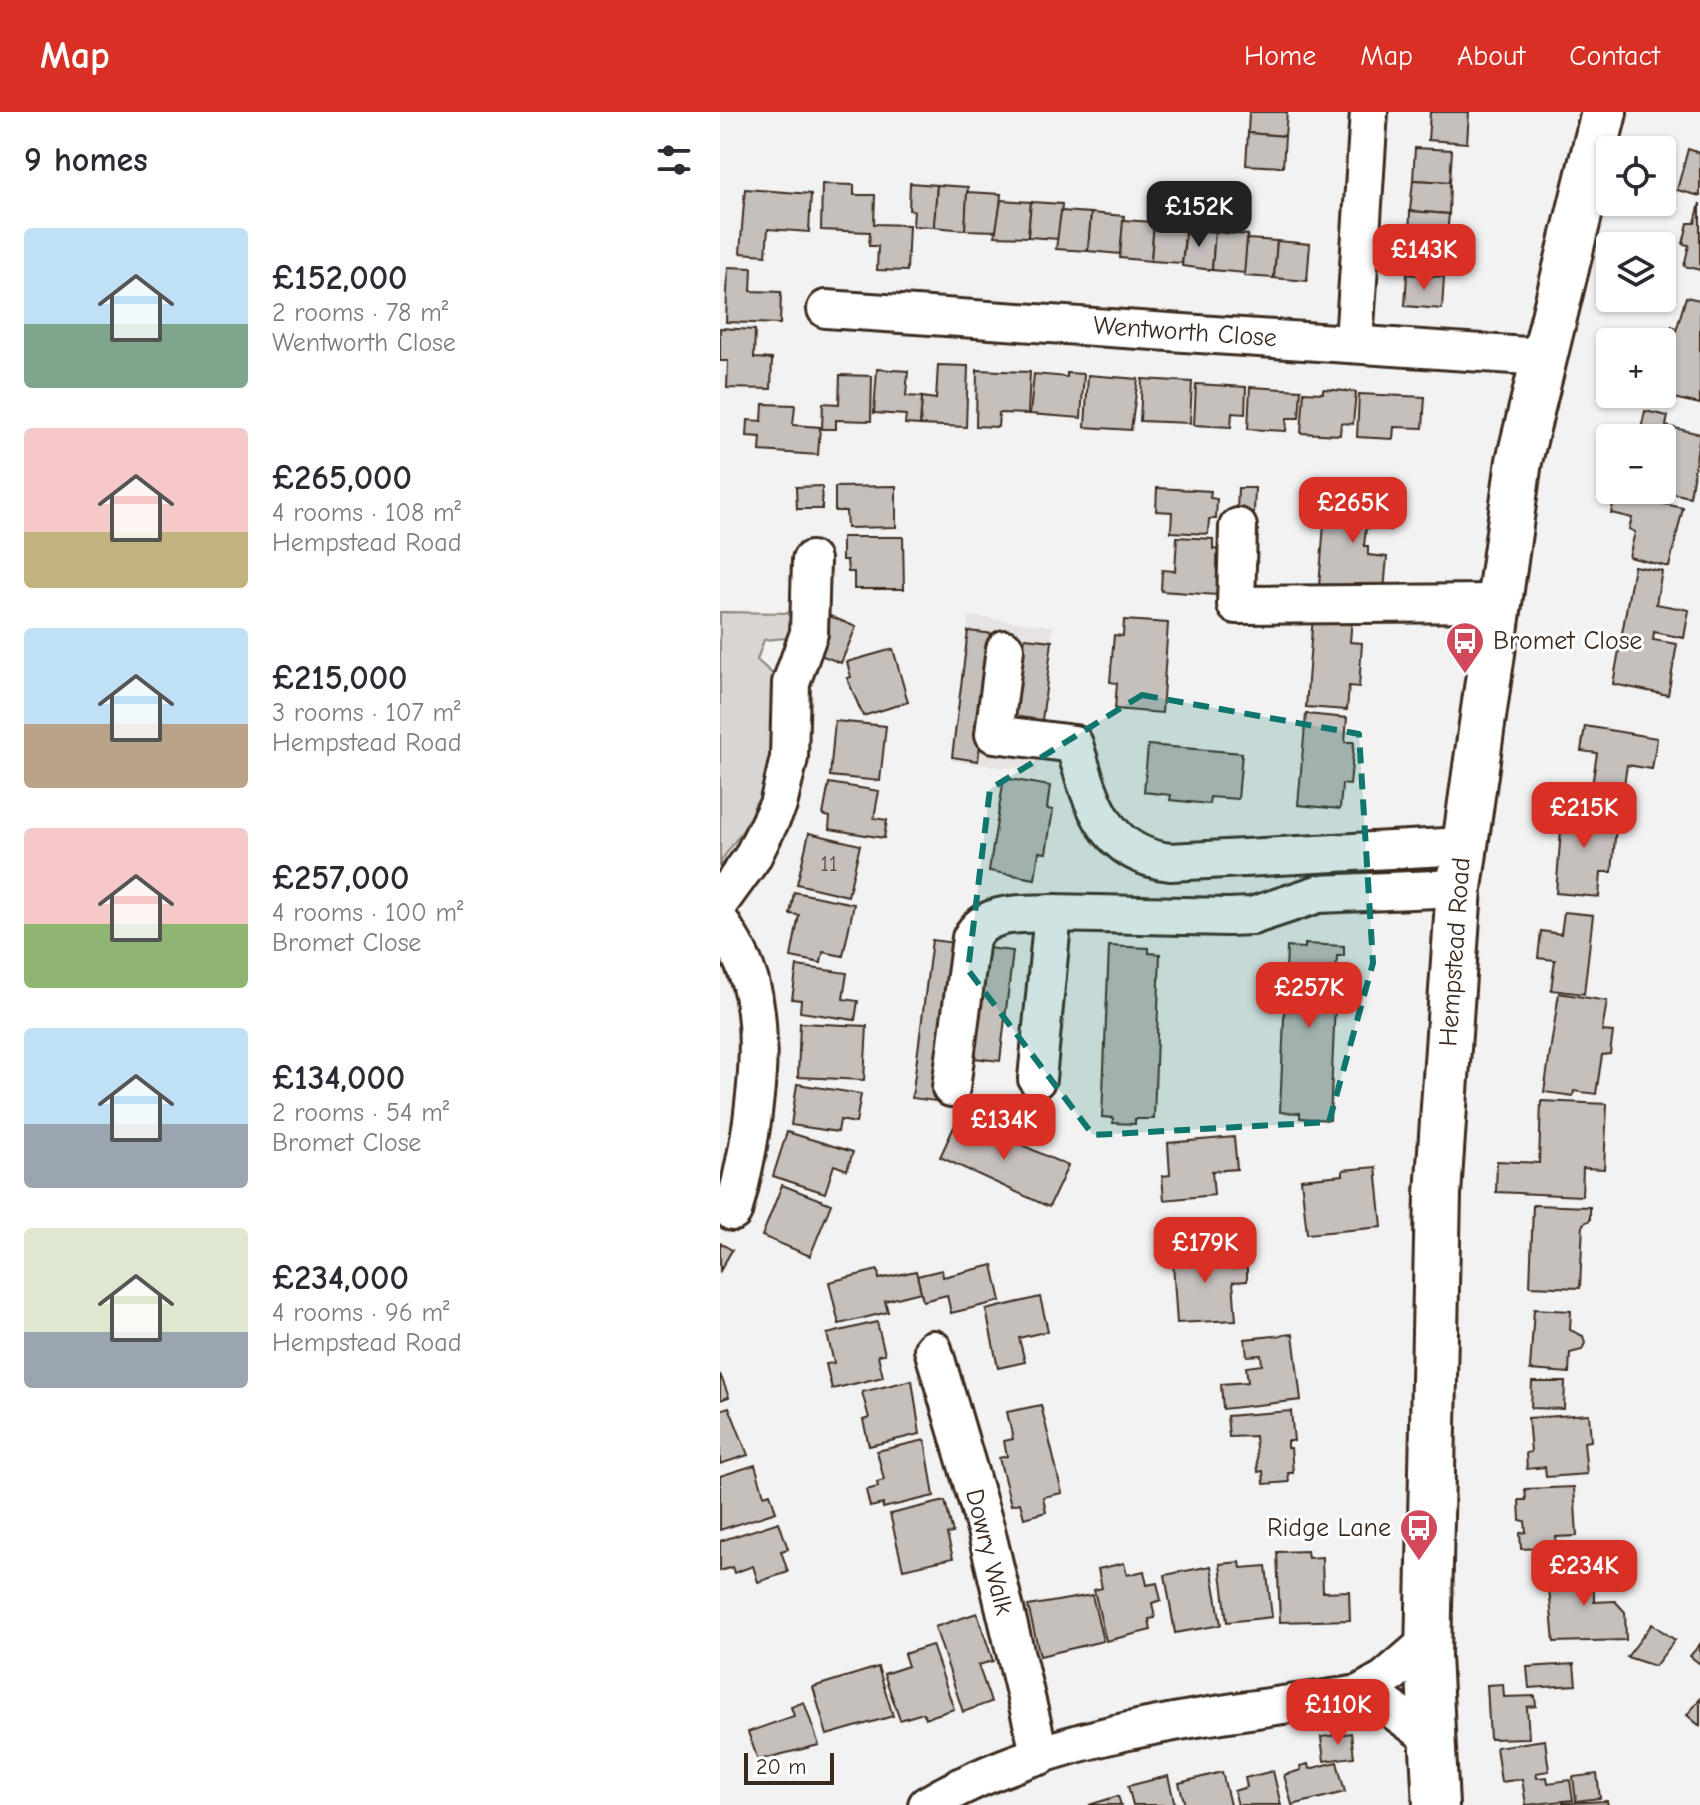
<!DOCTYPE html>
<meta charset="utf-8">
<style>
:root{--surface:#fff;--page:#f2f2f3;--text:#2b2b33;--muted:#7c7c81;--accent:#d93025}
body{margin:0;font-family:"Comic Neue",sans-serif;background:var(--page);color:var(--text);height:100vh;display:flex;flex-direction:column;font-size:30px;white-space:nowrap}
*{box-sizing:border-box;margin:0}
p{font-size:26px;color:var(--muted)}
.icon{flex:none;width:44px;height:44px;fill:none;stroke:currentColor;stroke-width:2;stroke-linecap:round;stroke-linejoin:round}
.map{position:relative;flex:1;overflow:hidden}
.sheet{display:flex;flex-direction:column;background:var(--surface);width:720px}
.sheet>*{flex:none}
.fabs{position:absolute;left:876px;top:24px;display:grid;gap:16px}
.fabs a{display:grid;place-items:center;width:80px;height:80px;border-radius:8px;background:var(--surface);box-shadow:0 2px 6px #0004;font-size:40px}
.scale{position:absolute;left:24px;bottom:20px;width:90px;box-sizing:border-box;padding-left:8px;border:4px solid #3b2a1e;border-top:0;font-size:22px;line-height:28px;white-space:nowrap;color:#3b2a1e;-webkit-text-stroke:6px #fff;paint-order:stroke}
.price{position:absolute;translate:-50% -68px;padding:0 18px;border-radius:16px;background:var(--accent);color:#fff;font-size:26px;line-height:52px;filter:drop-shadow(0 2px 4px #0008)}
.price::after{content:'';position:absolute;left:50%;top:48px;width:24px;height:18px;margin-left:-12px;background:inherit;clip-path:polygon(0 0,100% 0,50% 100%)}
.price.active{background:#222;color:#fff}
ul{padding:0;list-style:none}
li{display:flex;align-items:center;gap:24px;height:200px;padding:0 24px}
li span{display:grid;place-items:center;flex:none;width:224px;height:160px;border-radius:8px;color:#555}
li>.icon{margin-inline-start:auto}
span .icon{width:96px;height:96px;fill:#fffc;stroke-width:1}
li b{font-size:34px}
h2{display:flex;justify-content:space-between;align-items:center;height:96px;padding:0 24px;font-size:34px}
header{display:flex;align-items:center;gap:48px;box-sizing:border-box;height:112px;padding:0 40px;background:var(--accent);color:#fff}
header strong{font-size:38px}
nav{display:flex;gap:44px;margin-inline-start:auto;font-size:28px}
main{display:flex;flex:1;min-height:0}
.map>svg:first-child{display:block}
.built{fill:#e6e3e2}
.green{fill:#d8d5d2;stroke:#8a8078;stroke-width:2}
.building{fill:#c6c0bd;stroke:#3b2a1e;stroke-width:2}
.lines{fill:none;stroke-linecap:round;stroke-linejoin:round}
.minor-casing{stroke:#3b2a1e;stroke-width:42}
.major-casing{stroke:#3b2a1e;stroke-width:50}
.minor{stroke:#fff;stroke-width:36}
.major{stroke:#fff;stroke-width:44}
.marked{fill:#0f766e;fill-opacity:0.2;stroke:#0f766e;stroke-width:6;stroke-dasharray:16 10;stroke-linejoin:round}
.labels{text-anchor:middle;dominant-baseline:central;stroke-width:6;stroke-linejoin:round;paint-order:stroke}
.number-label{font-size:22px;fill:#5e5046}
.street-label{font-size:26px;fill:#3b2a1e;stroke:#fff}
.poi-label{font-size:26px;fill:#3b2a1e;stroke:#fff;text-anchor:start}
</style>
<header>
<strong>Map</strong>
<nav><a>Home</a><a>Map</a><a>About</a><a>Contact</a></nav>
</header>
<main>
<section class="sheet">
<h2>9 homes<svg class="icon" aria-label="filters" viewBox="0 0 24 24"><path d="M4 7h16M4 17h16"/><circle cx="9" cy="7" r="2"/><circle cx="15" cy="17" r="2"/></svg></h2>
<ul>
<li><span style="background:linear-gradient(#bfe0f5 60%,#7fa58c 0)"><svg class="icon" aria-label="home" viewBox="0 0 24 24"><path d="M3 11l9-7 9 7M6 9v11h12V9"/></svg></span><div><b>£152,000</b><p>2 rooms · 78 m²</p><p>Wentworth Close</p></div></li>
<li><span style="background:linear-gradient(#f6c9c9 65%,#c2b280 0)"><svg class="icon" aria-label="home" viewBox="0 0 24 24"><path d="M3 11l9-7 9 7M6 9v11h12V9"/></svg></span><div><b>£265,000</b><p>4 rooms · 108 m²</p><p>Hempstead Road</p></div></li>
<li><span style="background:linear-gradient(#bfe0f5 60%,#b9a48a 0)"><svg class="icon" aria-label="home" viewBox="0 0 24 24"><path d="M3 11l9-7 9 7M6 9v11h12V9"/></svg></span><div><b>£215,000</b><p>3 rooms · 107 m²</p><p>Hempstead Road</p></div></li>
<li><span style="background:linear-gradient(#f6c9c9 60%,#8fb573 0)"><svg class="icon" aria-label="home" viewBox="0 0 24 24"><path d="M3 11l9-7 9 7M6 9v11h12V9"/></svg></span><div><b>£257,000</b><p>4 rooms · 100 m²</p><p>Bromet Close</p></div></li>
<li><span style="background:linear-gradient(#bfe0f5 60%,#9aa5b1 0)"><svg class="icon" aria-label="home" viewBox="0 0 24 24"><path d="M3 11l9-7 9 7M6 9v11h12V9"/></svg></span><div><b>£134,000</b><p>2 rooms · 54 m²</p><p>Bromet Close</p></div></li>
<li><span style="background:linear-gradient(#dfe7d0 65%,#9aa5b1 0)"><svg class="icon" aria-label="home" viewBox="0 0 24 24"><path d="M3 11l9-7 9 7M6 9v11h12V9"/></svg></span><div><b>£234,000</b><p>4 rooms · 96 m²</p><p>Hempstead Road</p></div></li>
</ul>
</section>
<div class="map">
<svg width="980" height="1693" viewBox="0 0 980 1693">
<rect width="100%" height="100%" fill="#f3f2f2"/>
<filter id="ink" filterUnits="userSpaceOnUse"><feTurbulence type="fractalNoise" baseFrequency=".0125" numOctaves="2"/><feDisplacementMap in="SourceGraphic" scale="16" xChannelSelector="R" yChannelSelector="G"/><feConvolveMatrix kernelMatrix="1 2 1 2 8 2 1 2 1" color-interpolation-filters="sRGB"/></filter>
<g filter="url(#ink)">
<polygon class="built" points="249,504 333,514 316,659 231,649"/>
<polygon class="green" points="0,500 78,501 66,526 44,528 37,548 55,564 49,682 36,690 27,712 1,749 0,767"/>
<g class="building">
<polygon points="529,0 567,0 565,24 528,21"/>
<polygon points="710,0 749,0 747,31 708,28"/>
<polygon points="528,21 565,24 563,55 526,53"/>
<polygon points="695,36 732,38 730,70 693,68"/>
<polygon points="968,37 980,41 980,84 957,78"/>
<polygon points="693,68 730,70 729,102 690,99"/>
<polygon points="190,71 217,73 214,115 193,114 194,99 189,98"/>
<polygon points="102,72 134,73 134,83 155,83 154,112 189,113 187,159 157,158 158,134 149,134 150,120 101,118"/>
<polygon points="217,73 248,75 245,118 214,115"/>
<polygon points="25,77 91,82 89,120 48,117 46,143 20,141"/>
<polygon points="247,80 281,82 278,119 245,118"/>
<polygon points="281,88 311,90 308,125 275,124"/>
<polygon points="311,90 342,92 339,127 308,125"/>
<polygon points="980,91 980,158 964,154 969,133 963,132 968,111 975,111"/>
<polygon points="341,99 371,101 368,139 336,137"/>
<polygon points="690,99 729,102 726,133 689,131"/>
<polygon points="371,101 404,104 400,142 368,139"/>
<polygon points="403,108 434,110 431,149 400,146"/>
<polygon points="434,110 466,113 462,151 431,149"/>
<polygon points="466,117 495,120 492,158 462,154"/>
<polygon points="495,120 528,123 525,161 492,158"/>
<polygon points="527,127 557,129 554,166 524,164"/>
<polygon points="557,129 590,132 587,169 554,166"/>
<polygon points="689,131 726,133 724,165 687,162"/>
<polygon points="8,155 32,156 31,179 61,180 60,212 6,210"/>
<polygon points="687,162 724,165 722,197 685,194"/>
<polygon points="966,185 980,188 980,292 935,282 942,282 942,234 950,235 943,222 952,214 956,219"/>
<polygon points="0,216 35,218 34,246 52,247 51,277 7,276 8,249 0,249"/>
<polygon points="218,253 248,254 246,315 200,313 202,285 216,287"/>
<polygon points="157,257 188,259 186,284 202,285 200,313 185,312 186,303 154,301"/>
<polygon points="257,258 310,260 308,302 279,301 278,315 256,314"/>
<polygon points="347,261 364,262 361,306 310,302 314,262 347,265"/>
<polygon points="120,263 152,264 151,309 116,308 116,317 102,317 103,291 119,292"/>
<polygon points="368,263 418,267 411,318 365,315"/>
<polygon points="422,267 472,270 470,311 420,309"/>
<polygon points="476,272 526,275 525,302 512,301 511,315 474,313"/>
<polygon points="530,275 581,278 579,306 567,306 566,319 528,317"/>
<polygon points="603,277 636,280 633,312 621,311 620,323 581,321 584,280 603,281"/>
<polygon points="639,282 705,285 703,316 674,315 673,327 637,325"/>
<polygon points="43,292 75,293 73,313 100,315 98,343 40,339 41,325 27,324 28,308 42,309"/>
<polygon points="925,299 948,304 946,314 980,322 970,385 937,378 942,378 942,326 919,326"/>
<polygon points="102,374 102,397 77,397 76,375"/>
<polygon points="176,374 176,415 127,416 126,399 115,399 115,375"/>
<polygon points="437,376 491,379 490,386 497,387 496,407 489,407 488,422 451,420 452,400 436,399"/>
<polygon points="518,376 535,376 534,401 517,401"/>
<polygon points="896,378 928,379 926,388 963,396 949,455 909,445 915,420 909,417 912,406 891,401"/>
<polygon points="606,387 672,393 670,418 646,416 644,434 648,434 648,443 667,445 664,479 599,474"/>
<polygon points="122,425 183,425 184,477 134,477 134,460 128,460 127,448 122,448"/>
<polygon points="457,425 493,427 493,437 500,438 497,483 441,479 442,458 455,459"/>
<polygon points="914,454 942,459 936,492 969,498 964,526 934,520 933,528 957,532 948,583 893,572"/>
<polygon points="593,503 632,506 630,530 642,531 639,575 629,574 627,598 586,595"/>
<polygon points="110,504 136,515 121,551 95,541"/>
<polygon points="404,508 448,511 442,601 395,597 397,571 390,570 394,523 403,524"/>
<polygon points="248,519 274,522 258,649 232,645"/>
<polygon points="305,526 332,529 322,609 295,605"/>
<polygon points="173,537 188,590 143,604 127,566 131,565 127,550"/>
<polygon points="586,602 627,606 625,630 634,630 630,673 622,672 620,697 578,693"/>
<polygon points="115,609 166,614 160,669 110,664"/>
<polygon points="865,614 937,626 932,657 907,653 903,679 872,674 877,641 861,639"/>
<polygon points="428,633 522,641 518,687 490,685 489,692 450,688 451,683 424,680"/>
<polygon points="284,666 330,674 327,697 333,698 326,741 319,740 315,767 269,759"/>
<polygon points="109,671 159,679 154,706 167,708 164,726 109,717 110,705 103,703"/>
<polygon points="848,688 881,691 880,713 896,715 892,760 881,760 879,785 836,781 841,718 846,716"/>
<polygon points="89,721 140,733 128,784 77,772"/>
<polygon points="74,780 134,792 123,844 103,840 101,851 71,845 79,803 70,802"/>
<polygon points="844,800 873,803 864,882 831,878 835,848 818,846 821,819 841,822"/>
<polygon points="212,828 235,831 215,989 192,986"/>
<polygon points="585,832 624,834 624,844 617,844 610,1008 580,1006 580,1001 560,1000 567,835 585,836"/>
<polygon points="389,834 429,836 429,841 440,842 434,1007 415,1007 415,1012 393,1011 393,1006 382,1005"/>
<polygon points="268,836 293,839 280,949 254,946"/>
<polygon points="77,854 127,861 123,887 138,889 135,908 80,900 81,888 72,887"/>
<polygon points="839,881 887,889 882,919 893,920 890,942 882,943 876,982 854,979 853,984 824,980"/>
<polygon points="80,911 147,914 144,968 78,965"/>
<polygon points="77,972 141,982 136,1011 120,1008 118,1020 71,1013"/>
<polygon points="821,989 887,992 884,1057 863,1056 862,1084 776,1080 777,1049 819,1051"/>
<polygon points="239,1004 348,1054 329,1095 220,1045"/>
<polygon points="67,1020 133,1040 127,1058 114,1053 105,1081 53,1064"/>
<polygon points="514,1025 517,1057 492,1059 494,1083 444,1088 442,1064 450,1063 448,1031"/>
<polygon points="656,1055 662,1115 587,1122 581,1067 623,1063 623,1058"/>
<polygon points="62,1073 111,1092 90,1144 42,1124"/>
<polygon points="813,1093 870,1095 870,1108 863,1112 860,1176 810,1174"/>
<polygon points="0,1131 12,1138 0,1159"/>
<polygon points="506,1134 508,1157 527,1156 527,1169 513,1170 516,1208 457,1211 452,1137"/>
<polygon points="273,1153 281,1189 231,1201 227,1183 203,1189 197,1164 222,1158 223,1165"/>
<polygon points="158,1158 159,1167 196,1159 201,1180 165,1189 168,1200 119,1212 109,1170"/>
<polygon points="320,1185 328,1219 299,1226 305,1250 278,1256 266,1198"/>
<polygon points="814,1197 851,1199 850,1218 863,1224 865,1231 862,1238 850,1241 849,1261 810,1258"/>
<polygon points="157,1210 165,1242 158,1243 163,1265 112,1277 106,1252 114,1251 107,1222"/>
<polygon points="573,1222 581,1288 503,1297 501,1272 528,1270 526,1255 542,1253 541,1243 527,1244 525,1227"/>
<polygon points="0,1262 9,1285 0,1288"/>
<polygon points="192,1268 200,1322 149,1334 143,1308 149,1306 142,1280"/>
<polygon points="812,1270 845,1270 844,1297 811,1296"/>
<polygon points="321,1293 342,1381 323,1385 326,1400 304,1406 300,1391 291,1393 279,1346 287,1344 284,1329 293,1327 287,1300"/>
<polygon points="9,1295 28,1343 0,1352 0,1298"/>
<polygon points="571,1299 574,1329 567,1329 567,1336 571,1336 573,1361 568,1361 569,1370 544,1372 543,1359 538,1360 535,1324 509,1325 507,1304"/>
<polygon points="869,1302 871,1329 864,1330 867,1362 826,1365 825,1355 807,1357 806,1341 811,1340 808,1306"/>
<polygon points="205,1328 214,1384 163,1396 163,1392 150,1395 146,1378 158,1375 157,1370 164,1368 157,1339"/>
<polygon points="35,1353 44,1383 50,1381 56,1400 0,1418 0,1364"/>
<polygon points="854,1375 857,1424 836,1425 837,1435 801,1437 800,1421 806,1420 805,1409 800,1408 799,1388 806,1388 805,1377"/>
<polygon points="225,1389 233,1421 227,1422 233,1446 183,1457 170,1402"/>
<polygon points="59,1410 68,1437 61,1439 68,1460 38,1470 33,1454 14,1461 12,1455 0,1459 0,1429"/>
<polygon points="587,1439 588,1446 602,1445 603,1480 629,1479 630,1508 560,1510 557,1440"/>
<polygon points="844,1448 873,1448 874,1490 895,1489 905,1500 906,1528 834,1530 829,1476 841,1475"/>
<polygon points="520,1450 521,1456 546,1454 552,1505 507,1510 500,1452"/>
<polygon points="404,1451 407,1463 424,1459 427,1473 437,1471 441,1488 432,1491 435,1506 429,1507 431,1518 386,1529 374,1478 382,1476 378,1457"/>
<polygon points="491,1454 501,1513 455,1521 445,1463"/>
<polygon points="372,1483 383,1529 320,1544 308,1494"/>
<polygon points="257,1501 273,1549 258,1553 271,1590 243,1600 215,1515"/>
<polygon points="932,1512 955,1528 935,1554 907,1545"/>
<polygon points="980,1532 980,1552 970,1544"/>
<polygon points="212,1533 234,1597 206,1606 203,1601 180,1608 164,1562 188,1554 184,1542"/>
<polygon points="854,1552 856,1573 809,1576 807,1555"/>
<polygon points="158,1555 173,1604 107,1623 93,1575"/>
<polygon points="783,1572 784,1585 815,1584 816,1594 807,1595 809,1626 770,1627 767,1573"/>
<polygon points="980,1587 980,1614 967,1603"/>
<polygon points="84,1590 99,1633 38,1648 28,1620 74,1604 71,1595"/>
<polygon points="631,1621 634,1645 604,1649 601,1625"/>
<polygon points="825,1628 829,1659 816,1661 817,1666 827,1665 828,1671 850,1668 853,1688 806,1693 802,1667 781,1670 776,1635"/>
<polygon points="617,1650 625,1680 572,1693 564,1663 581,1658 580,1654 588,1652 589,1657"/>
<polygon points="553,1659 561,1693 518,1693 514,1679 527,1675 525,1666"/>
<polygon points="502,1660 510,1693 465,1693 459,1671"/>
<polygon points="877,1662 880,1686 856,1689 853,1665"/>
<polygon points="448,1664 455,1693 413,1693 408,1674"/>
<polygon points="398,1684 401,1693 369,1693"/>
<polygon points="887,1689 888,1693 843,1693 843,1691"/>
</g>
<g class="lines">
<g class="minor-casing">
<g id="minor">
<polyline points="106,197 823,245"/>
<polyline points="634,230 649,0"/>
<polyline points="518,415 516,493 777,491"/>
<path d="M 285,537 L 274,622 L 354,632 C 371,688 383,742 450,750 L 744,734"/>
<polyline points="0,790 32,746 58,693 69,646 71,571 89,521 91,448"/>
<path d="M 0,809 C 9,825 20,840 26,858 C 51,921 31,1035 13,1100"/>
<polyline points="317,967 333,801 508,805 532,804 598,782 739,776"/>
<path d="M 231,976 L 251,826 C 266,797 304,803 333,801"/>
<polyline points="213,1237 266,1418 320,1644"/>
<polyline points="639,1582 669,1595 710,1625"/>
<path d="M 207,1693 C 335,1617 494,1604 639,1582 L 665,1567 L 708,1530"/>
</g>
</g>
<g class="major-casing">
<polyline id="major" points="716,1693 708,1544 718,1082 739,776 799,349 884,0"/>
</g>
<use href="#minor" class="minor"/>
<use href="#major" class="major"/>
</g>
</g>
<path class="marked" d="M 422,583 L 639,622 L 653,851 L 609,1010 L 373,1023 L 248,858 L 270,677 Z"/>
<defs>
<g id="bus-pin" transform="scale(2)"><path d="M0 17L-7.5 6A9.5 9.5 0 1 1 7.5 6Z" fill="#d1495b" stroke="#fff"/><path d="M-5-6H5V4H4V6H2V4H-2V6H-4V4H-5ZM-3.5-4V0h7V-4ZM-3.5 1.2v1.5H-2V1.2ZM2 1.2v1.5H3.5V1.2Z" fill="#fff"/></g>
</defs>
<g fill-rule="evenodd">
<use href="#bus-pin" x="745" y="529"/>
<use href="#bus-pin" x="699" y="1416"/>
</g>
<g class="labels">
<g class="number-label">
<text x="109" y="752">11</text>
</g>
<g class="street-label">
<text transform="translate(465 220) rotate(4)">Wentworth Close</text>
<text transform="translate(735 840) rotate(-86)">Hempstead Road</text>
<text transform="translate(269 1440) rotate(76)">Dowry Walk</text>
</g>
<g class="poi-label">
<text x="773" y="529">Bromet Close</text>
<text x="671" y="1416" text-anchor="end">Ridge Lane</text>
</g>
</g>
</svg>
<div class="fabs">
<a><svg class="icon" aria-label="locate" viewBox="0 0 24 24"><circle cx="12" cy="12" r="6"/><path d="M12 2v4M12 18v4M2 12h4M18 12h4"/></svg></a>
<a><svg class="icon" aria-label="layers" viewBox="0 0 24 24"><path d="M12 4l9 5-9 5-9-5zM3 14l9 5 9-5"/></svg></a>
<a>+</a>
<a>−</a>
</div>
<div class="scale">20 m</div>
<b class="price active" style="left:479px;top:137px">£152K</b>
<b class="price" style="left:704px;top:180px">£143K</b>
<b class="price" style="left:633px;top:433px">£265K</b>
<b class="price" style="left:864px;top:738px">£215K</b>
<b class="price" style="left:589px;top:918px">£257K</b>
<b class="price" style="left:284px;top:1050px">£134K</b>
<b class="price" style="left:485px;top:1173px">£179K</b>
<b class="price" style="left:864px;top:1496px">£234K</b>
<b class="price" style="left:618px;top:1635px">£110K</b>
</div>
</main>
